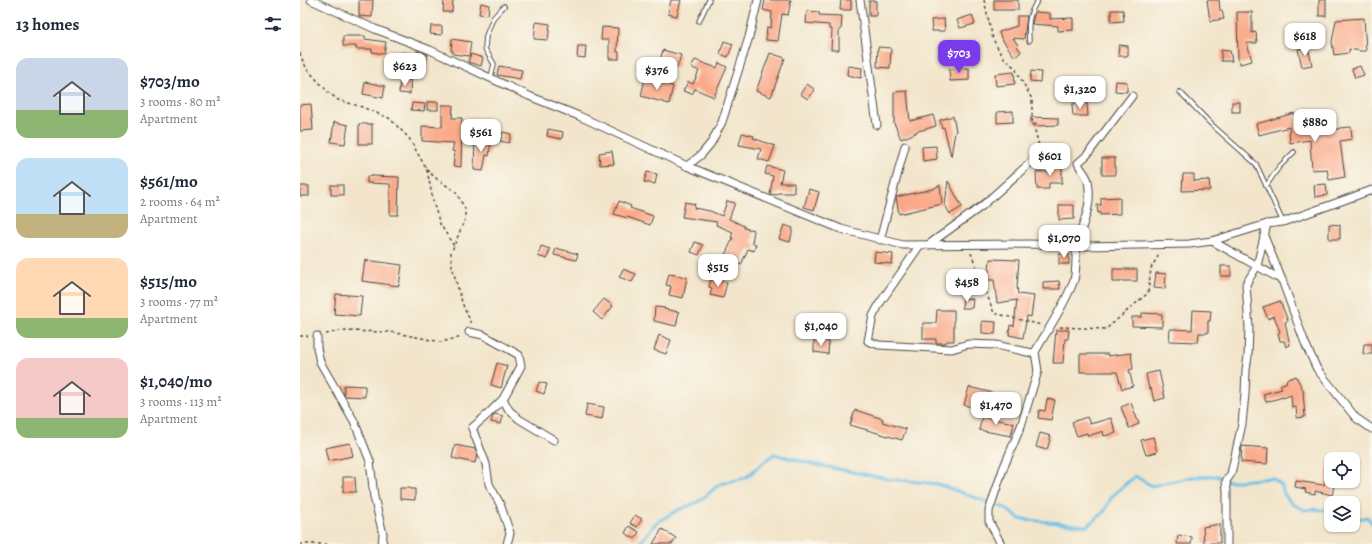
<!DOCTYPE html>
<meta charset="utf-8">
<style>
:root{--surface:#fff;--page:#f6f6f7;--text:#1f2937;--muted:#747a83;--accent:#7c3aed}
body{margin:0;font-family:Alegreya,serif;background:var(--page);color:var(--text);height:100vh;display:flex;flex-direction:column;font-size:15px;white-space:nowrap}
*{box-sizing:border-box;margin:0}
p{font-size:13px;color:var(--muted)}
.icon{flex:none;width:22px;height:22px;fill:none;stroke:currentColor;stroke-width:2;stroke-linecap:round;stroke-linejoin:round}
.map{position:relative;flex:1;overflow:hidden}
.sheet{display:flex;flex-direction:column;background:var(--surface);width:300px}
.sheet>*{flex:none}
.buttons{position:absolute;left:1024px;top:452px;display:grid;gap:8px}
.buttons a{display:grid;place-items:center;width:36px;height:36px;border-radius:8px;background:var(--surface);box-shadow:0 1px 3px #0004;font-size:20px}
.price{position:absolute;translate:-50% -34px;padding:0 9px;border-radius:8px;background:#fff;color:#222;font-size:13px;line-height:26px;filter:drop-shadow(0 1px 2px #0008)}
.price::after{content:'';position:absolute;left:50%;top:24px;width:12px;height:9px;margin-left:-6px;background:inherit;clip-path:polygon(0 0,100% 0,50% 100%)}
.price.on{background:var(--accent);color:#fff}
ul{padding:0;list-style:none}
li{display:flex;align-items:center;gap:12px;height:100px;padding:0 16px}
li span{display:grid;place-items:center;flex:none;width:112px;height:80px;border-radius:12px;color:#555}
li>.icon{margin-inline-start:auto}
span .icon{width:48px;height:48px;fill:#fffc;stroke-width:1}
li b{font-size:17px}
h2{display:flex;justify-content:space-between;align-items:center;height:48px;padding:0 16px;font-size:17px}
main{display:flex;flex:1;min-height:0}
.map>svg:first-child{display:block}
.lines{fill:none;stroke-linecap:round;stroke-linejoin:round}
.stream{stroke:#69c0e6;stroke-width:3}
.building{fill:#faa988}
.lane-casing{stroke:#494743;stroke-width:5.5}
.street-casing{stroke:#494743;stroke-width:9}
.path{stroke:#494743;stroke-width:1.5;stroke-dasharray:3 3;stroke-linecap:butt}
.lane{stroke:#fff;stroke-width:3.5}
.street{stroke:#fff;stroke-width:7}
</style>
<main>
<section class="sheet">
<h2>13 homes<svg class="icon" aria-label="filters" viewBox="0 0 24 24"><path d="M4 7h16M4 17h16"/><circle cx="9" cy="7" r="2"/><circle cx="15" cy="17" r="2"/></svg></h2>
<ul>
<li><span style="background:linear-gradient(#c9d6e8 65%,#8fb573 0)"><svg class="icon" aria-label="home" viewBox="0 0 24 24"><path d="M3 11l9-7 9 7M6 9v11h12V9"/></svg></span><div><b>$703/mo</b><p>3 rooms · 80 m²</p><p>Apartment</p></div></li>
<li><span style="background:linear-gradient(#bfe0f5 70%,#c2b280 0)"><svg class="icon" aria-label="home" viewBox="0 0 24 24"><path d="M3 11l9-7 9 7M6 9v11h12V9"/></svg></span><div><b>$561/mo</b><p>2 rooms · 64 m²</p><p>Apartment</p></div></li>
<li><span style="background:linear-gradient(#ffd9b3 75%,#8fb573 0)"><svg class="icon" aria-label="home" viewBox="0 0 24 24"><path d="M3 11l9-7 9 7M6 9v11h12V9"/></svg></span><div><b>$515/mo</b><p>3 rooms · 77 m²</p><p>Apartment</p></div></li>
<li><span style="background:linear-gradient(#f6c9c9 75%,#8fb573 0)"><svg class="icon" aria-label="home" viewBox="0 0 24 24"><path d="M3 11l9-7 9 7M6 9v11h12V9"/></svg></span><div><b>$1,040/mo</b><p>3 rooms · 113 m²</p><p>Apartment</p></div></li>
</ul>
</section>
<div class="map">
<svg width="1072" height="544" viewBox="0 0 1072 544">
<rect width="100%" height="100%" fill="#fbf7ec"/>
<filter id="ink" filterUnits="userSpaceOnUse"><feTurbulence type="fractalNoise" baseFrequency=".025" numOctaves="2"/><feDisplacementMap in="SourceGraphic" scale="8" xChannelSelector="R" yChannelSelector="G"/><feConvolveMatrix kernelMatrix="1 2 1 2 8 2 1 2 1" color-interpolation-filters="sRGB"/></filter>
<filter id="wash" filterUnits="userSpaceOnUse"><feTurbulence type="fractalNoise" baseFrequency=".012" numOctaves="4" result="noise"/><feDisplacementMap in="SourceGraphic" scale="16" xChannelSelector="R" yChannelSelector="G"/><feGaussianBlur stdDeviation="0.9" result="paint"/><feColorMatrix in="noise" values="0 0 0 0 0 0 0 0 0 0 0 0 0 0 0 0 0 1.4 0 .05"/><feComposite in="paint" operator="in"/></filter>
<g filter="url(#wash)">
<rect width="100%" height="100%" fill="#f2e5cb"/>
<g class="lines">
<g class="stream">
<polyline points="1053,520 1067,517 1072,523"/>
<polyline points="339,544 356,523 376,511 398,502 420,484 445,478 474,454 512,464 589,479 637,484 705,508 720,519 787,526 804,512 812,496 835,476 852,486 892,477 918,476 926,481 939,481 973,478 982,486 984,494 992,504 1005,510 1014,509 1031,511"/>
</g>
</g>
<g id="blocks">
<g class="building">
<polygon points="59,0 73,0 72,17 59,16"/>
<polygon points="144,0 153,0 152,12 143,12"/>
<polygon points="371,0 381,0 377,16 368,14"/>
<polygon points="465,0 491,0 488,15 482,14 478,41 466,40 467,27 471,28 472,12 463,10"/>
<polygon points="541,0 551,0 551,10 540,10"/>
<rect x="694" y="0" width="24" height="10"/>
<polygon points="907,0 919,0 920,11 922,11 924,19 910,21"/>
<rect x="1019" y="0" width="7" height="16"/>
<rect x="569" y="1" width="7" height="15"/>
<polygon points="181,3 189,5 188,15 179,14"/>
<polygon points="811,10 823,10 824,21 811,22"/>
<polygon points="507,11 519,12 519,15 542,16 541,30 539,30 539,50 531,50 532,29 529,29 529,25 506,23"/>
<polygon points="735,12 750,13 750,19 773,18 773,30 758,31 758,26 732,24"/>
<polygon points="937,12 952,12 952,33 956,32 957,43 947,43 952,61 940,64 940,62 938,61"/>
<polygon points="672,15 675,24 660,28 657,20"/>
<polygon points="717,16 727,16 724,39 713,38 718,45 717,46 721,52 715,57 701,38 699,32 717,26"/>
<polygon points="1064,18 1066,51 1060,51 1049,49 1049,53 1034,55 1032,42 1036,20"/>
<polygon points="644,19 645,31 632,31 631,20"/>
<polygon points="236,22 250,24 248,40 234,39"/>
<polygon points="131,26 142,26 142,35 130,34"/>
<polygon points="302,27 318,28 317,52 319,52 319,59 309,59 309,40 301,40"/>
<polygon points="43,36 65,36 65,39 86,42 84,54 72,52 72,49 56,49 56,46 43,46"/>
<polygon points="152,39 171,42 169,56 153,54 153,51 151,51"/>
<polygon points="424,41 433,44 428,57 420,54"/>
<polygon points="819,45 828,46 828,56 818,56"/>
<polygon points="278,46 286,46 285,58 277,57"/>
<polygon points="578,47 591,48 590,68 577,67"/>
<polygon points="1008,47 1012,65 1002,67 998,49"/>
<polygon points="363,50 381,55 377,68 359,64"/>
<polygon points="921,50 930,51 932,61 921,61"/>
<polygon points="117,51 128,55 124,71 101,66 102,52 116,55"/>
<polygon points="470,53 485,58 471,97 456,91"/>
<polygon points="171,54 183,58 181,66 168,62"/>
<polygon points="395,60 417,68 419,63 427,67 414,97 395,89 392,94 383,91 388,82 393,84 399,71 391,67"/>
<polygon points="199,66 222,70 220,79 197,75"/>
<polygon points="548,66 562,68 561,78 547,75"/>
<polygon points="1060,66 1064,75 1055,78 1052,69"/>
<polygon points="669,68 669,80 650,81 649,69"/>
<polygon points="731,71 741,72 740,82 730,81"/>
<polygon points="714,72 715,84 696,86 695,74"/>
<polygon points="345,79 373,86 369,104 341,96"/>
<polygon points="100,80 111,80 110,94 99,93"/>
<polygon points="816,81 827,82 827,92 815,91"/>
<polygon points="65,82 85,86 83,98 63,94"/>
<polygon points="507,84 515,90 508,99 500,94"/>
<polygon points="607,91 610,121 633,115 636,126 615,132 616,133 601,139 594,123 594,92"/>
<rect x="127" y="102" width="11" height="8"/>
<rect x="932" y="102" width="8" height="10"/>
<polygon points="112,103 125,104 124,111 111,110"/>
<polygon points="787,103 788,116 773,116 772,104"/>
<polygon points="11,104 13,130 0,131 0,105"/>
<polygon points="142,105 153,105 152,118 162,118 161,167 153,166 155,152 152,151 154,143 122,141 122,126 142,127"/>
<polygon points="713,111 713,122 697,123 697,112"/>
<polygon points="994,113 998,129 1003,129 1004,132 1039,129 1039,128 1051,127 1052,139 1040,141 1045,177 1029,180 1027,169 1012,170 1010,140 990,143 989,127 959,135 956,124"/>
<polygon points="653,116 656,131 655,132 651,156 644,127 642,128 640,120"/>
<polygon points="731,117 758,118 758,125 736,126 736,124 731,124"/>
<polygon points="34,122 48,125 45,144 31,142"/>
<rect x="59" y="124" width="13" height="20"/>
<polygon points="248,129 263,132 262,139 247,136"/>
<polygon points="203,132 211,134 209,143 200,141"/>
<polygon points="442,133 454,136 453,138 475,146 469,162 458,159 461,149 439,145"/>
<polygon points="175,138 191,141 189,156 186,155 183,171 174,170"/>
<polygon points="636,146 637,159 623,161 622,147"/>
<polygon points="312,151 314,164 300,165 299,153"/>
<rect x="802" y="158" width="13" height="17"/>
<polygon points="751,163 762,163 762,183 749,183 749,189 737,189 736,172 751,172"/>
<polygon points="467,166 483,170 480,183 494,183 494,193 478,193 477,195 470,194 473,176 465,174"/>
<polygon points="347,172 357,174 355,184 344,182"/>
<polygon points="883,174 894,174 894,181 909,180 910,190 882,191"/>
<polygon points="72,176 99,177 98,215 90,215 90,184 67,183 67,177"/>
<polygon points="648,181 662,207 650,214 645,205"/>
<polygon points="1026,184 1027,195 1015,197 1014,185"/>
<rect x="31" y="185" width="12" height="10"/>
<polygon points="640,185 642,204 599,214 596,197 633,189"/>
<rect x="0" y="186" width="9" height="10"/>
<polygon points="509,189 519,192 514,210 504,207"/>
<polygon points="820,197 820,214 800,215 800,212 798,213 797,205 801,205 801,198"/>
<polygon points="319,201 331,206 330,208 353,216 350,225 327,217 327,218 314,214"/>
<polygon points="427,201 435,203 429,219 444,226 444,228 454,230 452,243 456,244 454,251 448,249 441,265 424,257 433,238 431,238 433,232 416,225 417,222 382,217 385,202 395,204 394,208 410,211 422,216"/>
<polygon points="759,205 774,205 774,219 759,220"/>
<polygon points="1029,224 1040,225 1040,239 1029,239"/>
<polygon points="484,225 493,228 490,242 479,239"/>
<polygon points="395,242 403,245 399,255 391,252"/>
<polygon points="241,246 250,249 247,259 238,256"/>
<polygon points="256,248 278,254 276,260 254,255"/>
<polygon points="575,252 593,254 592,264 574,262"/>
<rect x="759" y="254" width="10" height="10"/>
<polygon points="690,259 719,260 717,287 718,294 734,296 731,317 727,316 723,338 709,335 710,325 714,326 717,300 697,303 694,280 688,280"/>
<polygon points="65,260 102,265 99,286 62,281"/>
<rect x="921" y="266" width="10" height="10"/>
<polygon points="323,269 336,274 332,282 319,277"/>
<polygon points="813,269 837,269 837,281 821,281 821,282 813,282"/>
<polygon points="856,273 866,274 865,289 854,288"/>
<polygon points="369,274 387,277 383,298 369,295 371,286 366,285"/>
<polygon points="411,279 427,282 423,298 410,295 412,288 409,287"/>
<polygon points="759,281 760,289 743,289 743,282"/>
<polygon points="36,294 62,296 60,316 34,314"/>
<polygon points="663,298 673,299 672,308 662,308"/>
<polygon points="304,299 313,306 302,320 293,312"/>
<polygon points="980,301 988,321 985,322 990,345 986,347 984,341 980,341 978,333 980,332 974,316 968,319 963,307"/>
<polygon points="355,307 365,308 364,309 379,312 376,326 354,321"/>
<polygon points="637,310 654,310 654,341 647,341 646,343 636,343 636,339 623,339 623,323 636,323"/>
<polygon points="893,310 911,311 910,321 908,321 908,333 899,333 898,342 869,341 870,329 892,330"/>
<polygon points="842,313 862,314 862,327 832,326 832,317 842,317"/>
<polygon points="682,321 696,322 695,334 682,333"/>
<polygon points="756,330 769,330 768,339 765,339 763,363 753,363"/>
<polygon points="359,335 371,340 366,354 354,350"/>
<polygon points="514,340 529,341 528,354 514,352"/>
<polygon points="1064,344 1072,344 1072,354 1063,354"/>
<polygon points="831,353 833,369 829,370 833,386 822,389 817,372 780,372 780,354 808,354 808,356"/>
<polygon points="197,363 207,366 201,388 191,385"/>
<polygon points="859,371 865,398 854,401 851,388 849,389 846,374"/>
<polygon points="996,376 1004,392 1003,392 1005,417 997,418 996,407 992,408 991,395 983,398 983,397 966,402 963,394 982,389 980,385 987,382 986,380"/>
<polygon points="239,382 247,384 244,394 236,391"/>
<polygon points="44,385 65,386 65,397 45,396 44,393"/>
<polygon points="669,387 693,393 688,411 664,405"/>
<polygon points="747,399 755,400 751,420 738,418 739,410 745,411"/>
<polygon points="831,403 839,424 829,428 821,407"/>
<polygon points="287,404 304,407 302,419 285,416"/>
<polygon points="555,410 583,419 582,422 606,429 602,440 550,425"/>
<polygon points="195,414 203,416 201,424 191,422 193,416"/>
<polygon points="682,417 714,423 711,436 679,430"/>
<polygon points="787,417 790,424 811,418 816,433 804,436 803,431 788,436 787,433 777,436 772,422"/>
<polygon points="740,433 751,436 747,450 736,447"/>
<polygon points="853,437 857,452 846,455 841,440"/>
<polygon points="50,443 53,456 28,461 25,448"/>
<polygon points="155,445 175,449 177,454 175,463 152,458"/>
<polygon points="942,446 968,448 967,464 941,462"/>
<polygon points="1028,466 1031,467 1031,481 1035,481 1032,495 1015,491 1015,494 1005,492 1006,489 995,487 996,481 1024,485"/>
<polygon points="43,477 55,477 56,492 43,492"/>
<polygon points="100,488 110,488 110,489 115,489 115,500 100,499"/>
<polygon points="335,515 342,519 337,527 330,523"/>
<polygon points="920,524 920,543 904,543 903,527"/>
<polygon points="329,526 339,532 335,539 325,533"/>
<polygon points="362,529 376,538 372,544 353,544"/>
<polygon points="878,535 892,537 891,544 877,544"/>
</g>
</g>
</g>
<g filter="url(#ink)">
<use href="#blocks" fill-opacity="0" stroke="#494743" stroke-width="1"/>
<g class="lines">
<g class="lane-casing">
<g id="lane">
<polyline points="399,21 409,0"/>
<path d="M 729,41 C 728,24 728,14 738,0"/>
<polyline points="191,77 194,64 185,49 186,36 193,18 204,6"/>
<polyline points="880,92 911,124 956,164 983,222"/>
<polyline points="966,186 979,167 994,152"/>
</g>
</g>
<g class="street-casing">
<g id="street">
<polyline points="11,0 75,29 130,50 229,96 279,116 387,166 541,229 603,245 729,244 785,246 889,244 912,241 967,224 983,222 1072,190"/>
<polyline points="560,0 577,125"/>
<polyline points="387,166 401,155 411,143 422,122 449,37 458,0"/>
<polyline points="964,236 982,280"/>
<polyline points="580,240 605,146"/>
<polyline points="912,241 982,280 1005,343 1017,369 1056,418 1072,429"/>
<polyline points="620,245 580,303 573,316 568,341 579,345 652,349 668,344 696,345 732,353 735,352"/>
<polyline points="628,245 682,206 741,153"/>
<polyline points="169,332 183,335 219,355 221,366 203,399 209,410 219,419 254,440"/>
<polyline points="17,336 17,348 20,362 54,421 70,461 74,497 83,534 82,544"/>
<polyline points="203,399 187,415 172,428 186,464 189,484 200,504 210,533 207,544"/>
<path d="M 701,544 L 689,521 L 689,511 L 703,469 L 721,426 L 738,371 L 735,352 C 748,329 765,305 774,280 C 777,269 775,257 777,246 C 782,221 793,209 788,181 C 787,175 780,169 778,163 L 787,155 L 832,96"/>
<polyline points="927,544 927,491 926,481 931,474 942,424 945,394 946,370 948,356 949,328 946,284 957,266 967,224"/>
</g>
</g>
<g class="path">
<polyline points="684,0 693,39 702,56 715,68 732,99 732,119 739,146"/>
<polyline points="0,53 1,57 7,69 28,92 38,100 62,107 89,118 109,138 127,170 137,179 156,192 165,209 165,219 151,253 152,266 158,289 164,308 170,320 170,323"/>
<polyline points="127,170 134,205 140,224 154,246"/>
<polyline points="671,253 694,313 741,325"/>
<polyline points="760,327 806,329 848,293 851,268 860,253"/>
<polyline points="26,334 40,331 91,332 141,342 162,337"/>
<polyline points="0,336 8,336"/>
<polyline points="0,544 28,544"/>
</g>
<use href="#lane" class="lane"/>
<use href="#street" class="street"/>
</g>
</g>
</svg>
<div class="buttons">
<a><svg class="icon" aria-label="locate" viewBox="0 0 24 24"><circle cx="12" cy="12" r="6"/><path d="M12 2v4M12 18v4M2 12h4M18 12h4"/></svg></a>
<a><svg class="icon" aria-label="layers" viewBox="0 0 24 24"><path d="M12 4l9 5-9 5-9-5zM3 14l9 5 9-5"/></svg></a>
</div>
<b class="price" style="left:1005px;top:57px">$618</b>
<b class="price on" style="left:659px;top:74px">$703</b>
<b class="price" style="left:105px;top:87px">$623</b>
<b class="price" style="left:357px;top:91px">$376</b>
<b class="price" style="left:780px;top:110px">$1,320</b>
<b class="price" style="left:1015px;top:143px">$880</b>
<b class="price" style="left:181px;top:153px">$561</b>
<b class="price" style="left:750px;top:177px">$601</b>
<b class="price" style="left:764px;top:259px">$1,070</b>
<b class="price" style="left:418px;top:288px">$515</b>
<b class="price" style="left:667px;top:303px">$458</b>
<b class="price" style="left:521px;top:347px">$1,040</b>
<b class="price" style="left:696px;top:426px">$1,470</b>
</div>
</main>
